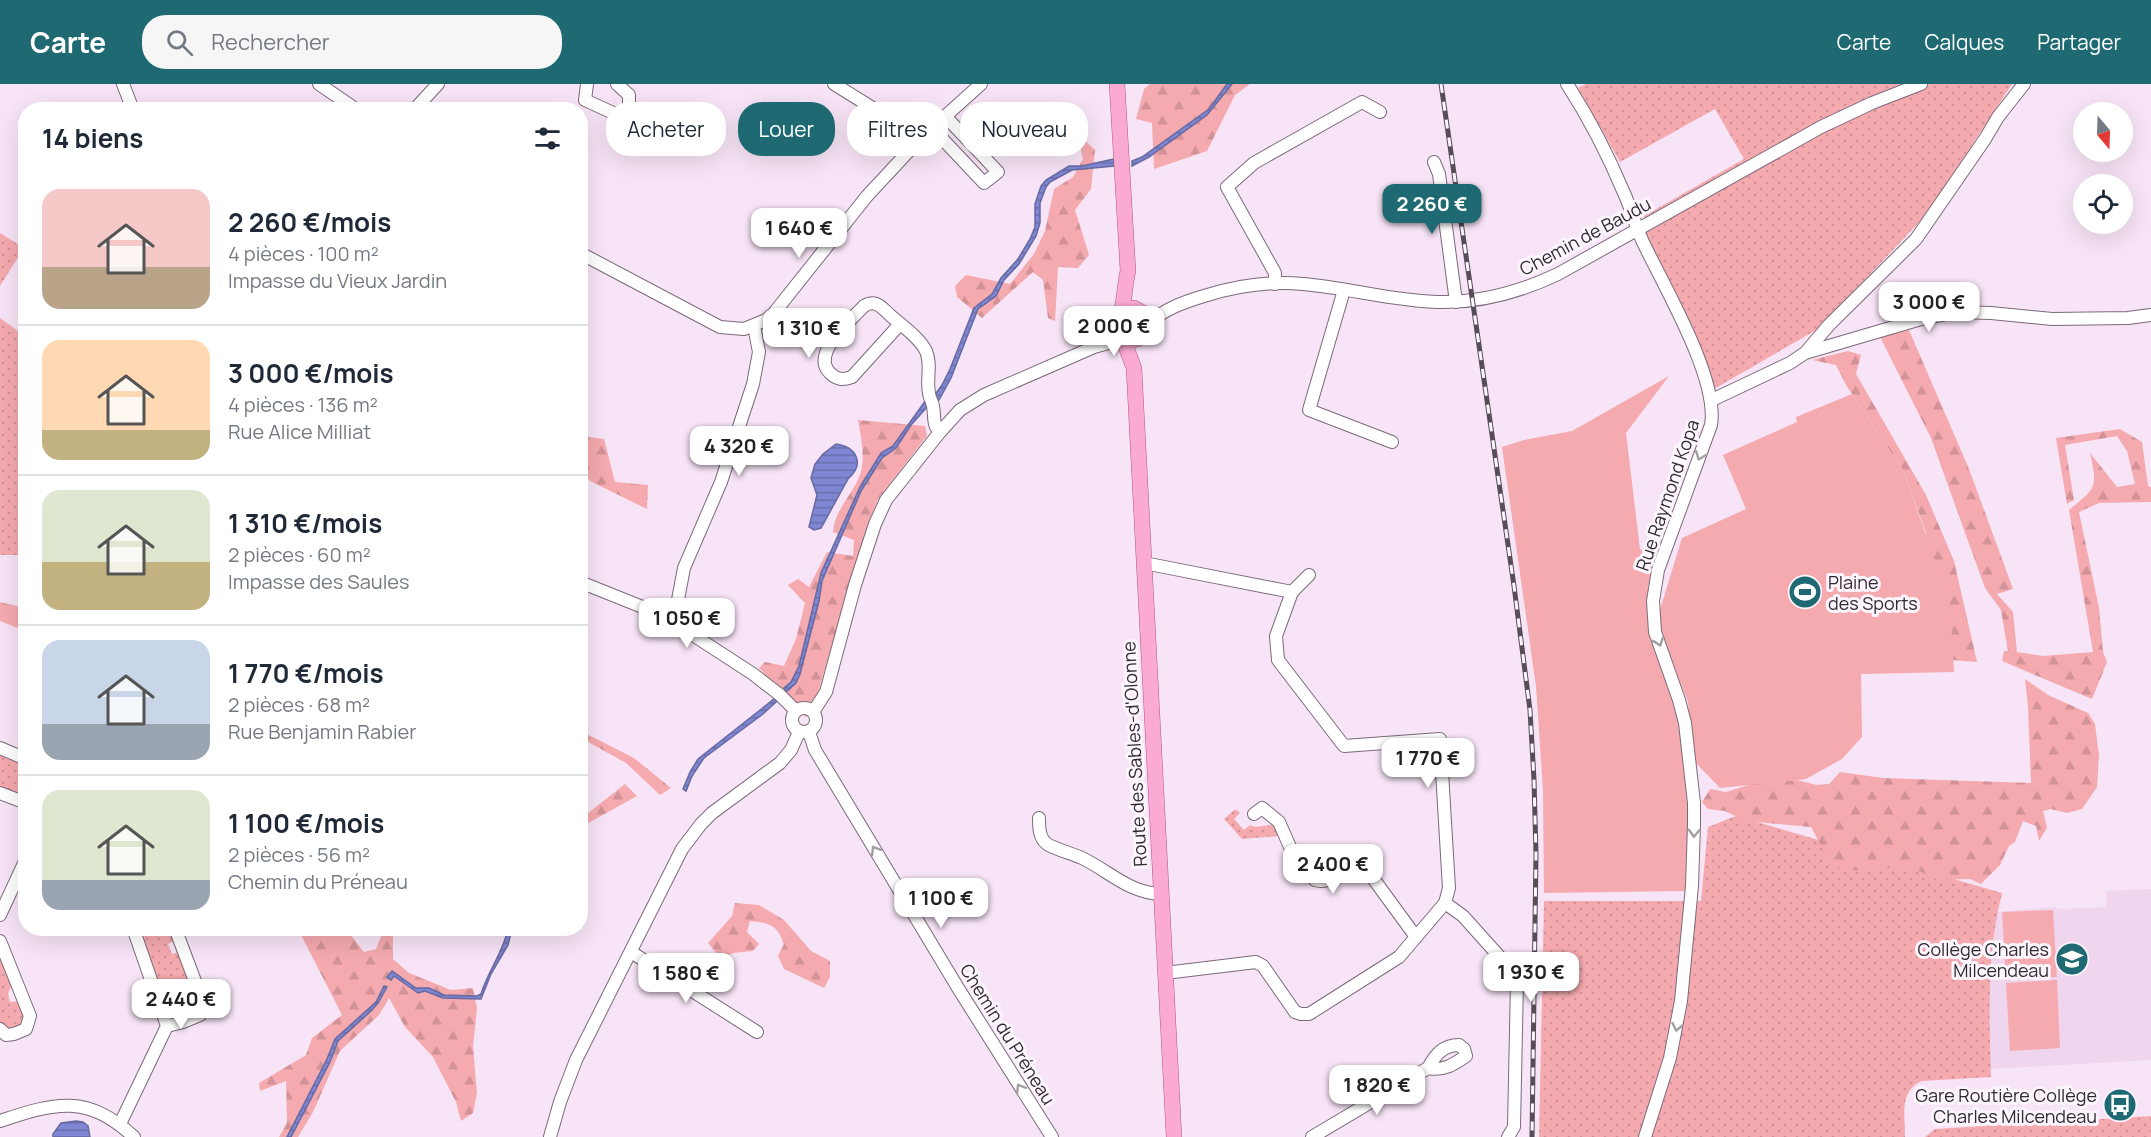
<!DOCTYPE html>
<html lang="fr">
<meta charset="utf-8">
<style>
:root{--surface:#fff;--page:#f6f6f7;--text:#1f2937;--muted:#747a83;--line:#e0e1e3;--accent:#1e6972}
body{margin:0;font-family:Manrope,sans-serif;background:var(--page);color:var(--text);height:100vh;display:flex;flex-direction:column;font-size:22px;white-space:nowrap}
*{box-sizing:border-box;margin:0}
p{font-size:20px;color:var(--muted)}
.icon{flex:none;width:33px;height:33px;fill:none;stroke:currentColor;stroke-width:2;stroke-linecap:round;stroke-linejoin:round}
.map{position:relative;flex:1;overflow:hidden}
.panel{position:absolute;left:18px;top:18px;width:570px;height:834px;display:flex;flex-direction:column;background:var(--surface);border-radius:24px;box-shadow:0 6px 24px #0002}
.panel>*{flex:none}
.banner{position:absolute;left:606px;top:18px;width:570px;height:54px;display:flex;gap:12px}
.needle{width:39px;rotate:161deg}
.tools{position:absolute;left:2073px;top:18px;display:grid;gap:12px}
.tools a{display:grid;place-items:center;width:60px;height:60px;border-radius:50%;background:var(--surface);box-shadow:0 6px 24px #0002;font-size:30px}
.price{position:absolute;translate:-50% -51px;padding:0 14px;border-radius:12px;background:#fff;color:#222;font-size:20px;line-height:39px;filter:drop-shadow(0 2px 3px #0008)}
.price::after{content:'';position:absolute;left:50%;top:36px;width:18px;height:14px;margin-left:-9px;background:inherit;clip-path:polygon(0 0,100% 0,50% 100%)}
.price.active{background:var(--accent);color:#fff}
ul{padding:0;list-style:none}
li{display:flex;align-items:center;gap:18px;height:150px;padding:0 24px}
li+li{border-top:2px solid var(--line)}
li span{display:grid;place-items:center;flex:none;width:168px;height:120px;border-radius:18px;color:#555}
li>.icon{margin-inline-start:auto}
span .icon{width:72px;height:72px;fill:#fffc;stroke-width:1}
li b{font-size:26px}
h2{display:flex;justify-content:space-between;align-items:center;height:72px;padding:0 24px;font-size:26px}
.chip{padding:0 21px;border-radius:24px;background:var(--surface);box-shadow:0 6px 24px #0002;font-size:21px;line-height:54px}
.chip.active{background:var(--accent);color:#fff}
header{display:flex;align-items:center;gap:36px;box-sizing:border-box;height:84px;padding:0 30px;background:var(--accent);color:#fff}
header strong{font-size:28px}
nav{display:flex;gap:33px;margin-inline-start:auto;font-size:21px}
.search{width:420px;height:54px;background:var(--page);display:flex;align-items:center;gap:15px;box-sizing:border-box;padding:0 21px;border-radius:24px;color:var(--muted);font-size:22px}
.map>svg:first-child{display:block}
.built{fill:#efd6ee}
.green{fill:url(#green-dots)}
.forest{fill:url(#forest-firs)}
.pitch{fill:#f5aaaf}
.water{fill:url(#water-rules);stroke:#686aa2;stroke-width:1.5}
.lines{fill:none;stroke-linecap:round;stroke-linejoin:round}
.minor-casing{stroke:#7b6a7a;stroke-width:14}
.major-casing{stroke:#b15887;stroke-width:16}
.minor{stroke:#fff;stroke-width:12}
.major{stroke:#faaad3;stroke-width:15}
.rail-casing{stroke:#564d56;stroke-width:5}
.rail{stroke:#fdf5fd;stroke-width:3;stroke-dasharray:9;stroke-linecap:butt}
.oneway{stroke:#a29fa2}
.labels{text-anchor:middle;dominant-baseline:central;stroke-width:6;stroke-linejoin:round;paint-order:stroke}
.street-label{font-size:18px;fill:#312a31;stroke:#fdf5fd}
.poi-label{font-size:18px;fill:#312a31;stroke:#fdf5fd;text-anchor:end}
</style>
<header>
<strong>Carte</strong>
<div class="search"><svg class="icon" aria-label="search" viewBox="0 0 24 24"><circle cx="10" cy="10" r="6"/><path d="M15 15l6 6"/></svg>Rechercher</div>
<nav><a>Carte</a><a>Calques</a><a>Partager</a></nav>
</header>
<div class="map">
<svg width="2151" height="1053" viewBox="0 0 2151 1053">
<defs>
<pattern id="green-dots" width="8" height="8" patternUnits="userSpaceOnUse" patternTransform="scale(1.5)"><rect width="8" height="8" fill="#f5aaaf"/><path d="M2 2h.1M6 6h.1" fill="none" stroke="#d29297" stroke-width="1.8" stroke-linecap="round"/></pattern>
<pattern id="forest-firs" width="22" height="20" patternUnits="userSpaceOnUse" patternTransform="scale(1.5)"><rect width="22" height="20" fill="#f5aaaf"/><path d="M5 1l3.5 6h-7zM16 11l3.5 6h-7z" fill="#d29297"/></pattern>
<pattern id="water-rules" width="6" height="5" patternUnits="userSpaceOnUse" patternTransform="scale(1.5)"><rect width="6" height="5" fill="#7f86d3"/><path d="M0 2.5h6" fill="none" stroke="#696eac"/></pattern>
</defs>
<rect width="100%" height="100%" fill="#f7e4f6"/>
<polygon class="built" points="2151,805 2151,976 1990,985 1988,921 1997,828 2055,823 2059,825 2107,823 2106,807"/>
<g class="green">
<polygon points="1586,0 2012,0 1926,131 1818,245 1714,305 1646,152 1644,132 1744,75 1715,25 1620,78 1578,4"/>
<polygon points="0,149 24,164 0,202"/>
<polygon points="0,234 25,252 25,471 0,471"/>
<polygon points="0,669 25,679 25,715 0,705"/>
<path d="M 1234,726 L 1237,726 L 1240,729 L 1234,735 L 1244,746 L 1250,741 C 1259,746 1266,738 1276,743 L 1279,752 L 1242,755 L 1224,735 Z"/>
<path d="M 1736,732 L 2002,809 C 1987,869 1989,932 1991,993 L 1922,997 C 1899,1007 1905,1031 1905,1053 L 1539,1053 L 1544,817 L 1701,817 L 1708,743 Z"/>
<path d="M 136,845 L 172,845 L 177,856 L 168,860 L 172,870 L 179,868 L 200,921 C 194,932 182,937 170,934 Z"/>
<polygon points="0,866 12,901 8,909 10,918 19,917 24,932 19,944 8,946 0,939"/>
<polygon points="2151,1032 2151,1053 1925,1053 1935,1045"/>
</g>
<g class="forest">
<polygon points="1150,0 1250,0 1235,11 1207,67 1154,85 1152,39 1136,35 1144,5"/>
<polygon points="1077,49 1095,66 1091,105 1075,126 1089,171 1078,184 1058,183 1055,237 1048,234 1043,196 1033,188 982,234 957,213 955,202 966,191 1010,200 1034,170 1045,147 1054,105 1073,93 1083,75"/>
<path d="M 1909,246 L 1969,385 L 2013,505 L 1997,510 L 2013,528 L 2017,568 L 2043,572 L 2093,568 L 2069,426 C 2096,404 2098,404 2090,369 L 2117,403 L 2135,400 L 2127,367 L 2117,352 L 2065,361 L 2074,416 L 2067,420 L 2056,354 L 2120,345 L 2142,358 L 2148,402 L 2151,403 L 2151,418 L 2099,419 L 2079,428 L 2099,524 L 2103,568 L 2107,578 L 2092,615 L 2002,577 L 2004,567 L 2008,567 L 2001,526 L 1985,504 L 1931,354 L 1880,253 Z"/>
<polygon points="1848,267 1861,271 1856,290 1926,411 1954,477 1977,578 1937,575 1926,449 1904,388 1846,301 1836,281 1812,276"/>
<path d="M 858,336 L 925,342 L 927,352 L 878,415 L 866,445 L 812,629 L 805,633 L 759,584 L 765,578 L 784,582 L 796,555 L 805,519 L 788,501 L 798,495 L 809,503 L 827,468 L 853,472 L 854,456 L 833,448 C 835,424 854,410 861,388 C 865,371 861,353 858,336 Z"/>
<polygon points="581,352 604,355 615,398 648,401 647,425 590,397 581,385"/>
<polygon points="0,518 25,524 25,547 0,537"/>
<polygon points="2025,595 2048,611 2088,629 2095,640 2099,671 2097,703 2082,725 2067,729 2051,725 2043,727 2047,744 2039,757 2036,742 2023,737 2015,758 2009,762 2000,781 1981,800 1970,795 1938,796 1917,786 1881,784 1845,787 1830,778 1811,743 1745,737 1725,727 1708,725 1702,718 1710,705 1726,708 1755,699 1797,696 1817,701 1829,700 1840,688 1883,694 2031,699 2028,623"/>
<polygon points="581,647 634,674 671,704 660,711 626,679 581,654"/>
<polygon points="625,700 637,712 581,743 581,733 587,730"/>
<path d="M 735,819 L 759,821 L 784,836 L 811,867 L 830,877 L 830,893 L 824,904 L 784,885 L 778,872 L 784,860 C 777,841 770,839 750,837 L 747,848 L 759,860 L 753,867 L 733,869 L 721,875 L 708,859 L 732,832 Z"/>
<polygon points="298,845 346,845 364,868 376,865 384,845 393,845 393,875 409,889 451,906 473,904 477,924 473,963 477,1009 473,1029 461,1037 456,1018 433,973 405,943 389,914 379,931 340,967 313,1028 298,1053 279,1053 287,1039 286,997 260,1007 259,999 306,971 312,954 342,931"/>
</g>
<g class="pitch">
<polygon points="1669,292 1626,349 1640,465 1656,472 1648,503 1648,540 1678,626 1690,724 1686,807 1544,809 1543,706 1536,602 1502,363 1524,356 1572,347"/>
<polygon points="1852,310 1904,388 1950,520 1954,588 1861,590 1862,653 1842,675 1806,695 1720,704 1693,676 1688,618 1662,552 1659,529 1682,454 1746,425 1723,371 1797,338 1796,333"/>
<polygon points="2053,826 2057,893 2006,896 2002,828"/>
<polygon points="2057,896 2060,964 2010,967 2006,899"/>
</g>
<g class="water">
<polygon points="1227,0 1232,0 1207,31 1149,73 1132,82 1132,77 1142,73 1209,25"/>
<polygon points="1114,75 1114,82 1072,86 1050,98 1046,103 1040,119 1040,139 1036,152 1019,180 1004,196 996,212 978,225 951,294 939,316 936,318 934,312 942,301 950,285 974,224 992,210 1001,194 1018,175 1030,155 1035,143 1035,120 1041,102 1046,96 1069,82 1082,82"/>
<polygon points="926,316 928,322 911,341 896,364 882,374 861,407 822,497 819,517 800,590 796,599 786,608 784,604 791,598 799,582 821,489 860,403 881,369 893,362"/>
<path d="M 836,360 C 857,363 865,380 848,395 L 821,444 L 814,446 L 809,443 L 817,411 L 811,394 L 815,380 L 823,370 Z"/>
<polygon points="774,615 777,617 763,630 704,674 692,692 686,707 683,705 690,688 698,675"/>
<path d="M 508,845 L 512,845 L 508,861 L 491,890 L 481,915 L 443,914 L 425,907 L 418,909 L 394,892 L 391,896 L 387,893 L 392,887 L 416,904 L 429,904 L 444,911 L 477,912 L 481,910 C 488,887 503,869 508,845 Z"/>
<polygon points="384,902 387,903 378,919 371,927 338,957 330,978 291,1053 287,1053 327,975 335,955 376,918"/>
<polygon points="76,1037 83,1038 88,1042 90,1053 53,1053 53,1050 61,1039"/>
</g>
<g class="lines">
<g class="minor-casing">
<g id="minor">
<polyline points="123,0 133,26"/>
<polyline points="319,0 357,26"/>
<polyline points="587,0 585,16 624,34 629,21 629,11 617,0"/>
<polyline points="834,0 921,54"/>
<path d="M 1567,0 C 1589,34 1608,71 1624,109 C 1631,124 1635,140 1642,156 C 1663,201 1719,294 1711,341 L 1658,486 L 1653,517 L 1655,548 L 1679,616 L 1685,639 L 1694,719 L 1694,741 L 1692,802 L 1681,917 L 1670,974 L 1645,1053"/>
<polyline points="414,26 438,0"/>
<polyline points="933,45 984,99 998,88 946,33"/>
<polyline points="1434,78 1439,90 1456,218"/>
<polyline points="580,169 720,243 744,245 766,236 774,229 867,112 921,54 981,0"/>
<polyline points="1275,200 1275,189 1227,103 1254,79 1362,18 1380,28"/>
<polyline points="1344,206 1309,326 1392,358"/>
<path d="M 900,240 L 852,293 C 843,296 837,296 830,289 C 810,270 851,236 864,222 C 876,215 881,223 890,231 C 902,242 919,253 926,267 C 932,281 926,295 929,309 C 929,313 932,317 933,322 C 935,331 932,341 940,348"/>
<path d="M 1148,240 C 1164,225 1184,218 1204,212 C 1236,202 1271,197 1303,200 C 1349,204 1394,217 1439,218 C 1482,219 1520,208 1558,190 L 1821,43 L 1872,19 L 1921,0"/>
<polyline points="1806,268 1829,241 1916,155 1985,55 1998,33 2024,0"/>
<polyline points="1712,316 1790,279 1805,269 1921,235 1957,228 1991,229 2052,235 2128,234 2151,231"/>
<polyline points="1144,479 1292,508 1276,552 1278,576 1344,662 1440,655 1449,804 1445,819 1399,873 1309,930 1301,930 1295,928 1263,882 1256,878 1165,889"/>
<polyline points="580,498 655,528 670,536 753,590 780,611 796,627"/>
<polyline points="1292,508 1309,491"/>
<polyline points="670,536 677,521 684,484 721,398 753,300 759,268 754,242"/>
<circle cx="804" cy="636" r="12"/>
<polyline points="813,628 826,608 855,501 875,440 886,416 940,348 960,326 984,311 1094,263 1116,257 1121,253"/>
<polyline points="809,648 815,666 958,904 1052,1053"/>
<polyline points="0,664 26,675"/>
<polyline points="0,709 26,719"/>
<path d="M 1254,730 L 1262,724 L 1279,738 L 1294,772 L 1315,796 C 1335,803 1347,773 1367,786 L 1416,853"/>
<path d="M 1039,734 C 1039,743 1039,754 1047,760 C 1057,766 1071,769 1082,774 C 1109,787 1129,809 1161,810"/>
<polyline points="1445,819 1463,832 1515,890 1517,898 1514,1043 1508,1053"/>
<polyline points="0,831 26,775"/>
<polyline points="0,857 30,932 26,945 14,950 6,951 0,945"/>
<polyline points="631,868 757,948"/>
<polyline points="167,942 183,938 200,931 204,921 175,844"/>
<path d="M 0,1037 C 57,1018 87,1010 134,1053"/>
<polyline points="120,1040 167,942 133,844"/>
<polyline points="550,1053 560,1018 576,976 682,765 701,740 712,729 780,679 791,666 799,648"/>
<path d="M 1312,1053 L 1428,984 C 1435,971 1443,961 1459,961 L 1464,965 L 1466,972 C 1453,981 1444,987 1428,984"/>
</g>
</g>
<g class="major-casing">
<g id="major">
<path d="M 1117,0 L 1128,187 C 1125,199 1125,212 1122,224 C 1120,230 1114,234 1115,241 C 1116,262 1141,260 1148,244 L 1145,230 L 1134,224 L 1121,228"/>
<polyline points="1123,255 1134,284 1174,1053"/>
</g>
</g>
<use href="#minor" class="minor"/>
<use href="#major" class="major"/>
<g class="rail-casing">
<polyline id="rail" points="1441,0 1514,502 1530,626 1534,696 1536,770 1532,1053"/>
</g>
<use href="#rail" class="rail"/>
</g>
<defs><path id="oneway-chevron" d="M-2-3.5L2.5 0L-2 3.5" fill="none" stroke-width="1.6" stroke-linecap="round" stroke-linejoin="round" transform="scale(1.5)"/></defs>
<g class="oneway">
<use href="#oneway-chevron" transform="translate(1700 372) rotate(111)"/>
<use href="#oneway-chevron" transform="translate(1659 558) rotate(71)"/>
<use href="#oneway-chevron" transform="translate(1694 749) rotate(92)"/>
<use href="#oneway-chevron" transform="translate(875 766) rotate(-121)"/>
<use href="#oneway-chevron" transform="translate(1677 943) rotate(101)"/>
<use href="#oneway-chevron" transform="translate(1020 1004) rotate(-122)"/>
</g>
<defs>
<g id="stadium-disc" transform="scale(1.725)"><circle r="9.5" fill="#1e6972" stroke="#fdf5fd"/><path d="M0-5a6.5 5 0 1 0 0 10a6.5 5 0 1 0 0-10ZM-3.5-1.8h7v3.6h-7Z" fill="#fff"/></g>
<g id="school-disc" transform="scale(1.725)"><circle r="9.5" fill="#1e6972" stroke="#fdf5fd"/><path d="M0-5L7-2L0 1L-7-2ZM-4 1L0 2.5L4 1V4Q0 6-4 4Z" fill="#fff"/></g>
<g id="bus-disc" transform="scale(1.725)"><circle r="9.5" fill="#1e6972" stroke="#fdf5fd"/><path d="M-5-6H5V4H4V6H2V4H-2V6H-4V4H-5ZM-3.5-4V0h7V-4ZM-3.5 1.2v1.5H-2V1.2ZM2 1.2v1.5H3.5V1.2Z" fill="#fff"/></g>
</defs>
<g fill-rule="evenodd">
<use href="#stadium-disc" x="1805" y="508"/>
<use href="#school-disc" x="2072" y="875"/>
<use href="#bus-disc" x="2120" y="1021"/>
</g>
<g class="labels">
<g class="street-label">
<text transform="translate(1585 152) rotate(-28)">Chemin de Baudu</text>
<text transform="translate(1667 411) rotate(-71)">Rue Raymond Kopa</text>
<text transform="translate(1134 670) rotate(-93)">Route des Sables-d'Olonne</text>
<text transform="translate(1008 950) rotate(58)">Chemin du Préneau</text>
</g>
<g class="poi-label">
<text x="1828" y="498" text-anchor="start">Plaine<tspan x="1828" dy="21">des Sports</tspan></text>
<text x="2049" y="865">Collège Charles<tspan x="2049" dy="21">Milcendeau</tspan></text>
<text x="2097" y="1011">Gare Routière Collège<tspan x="2097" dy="21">Charles Milcendeau</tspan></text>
</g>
</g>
</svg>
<div class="tools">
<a><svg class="needle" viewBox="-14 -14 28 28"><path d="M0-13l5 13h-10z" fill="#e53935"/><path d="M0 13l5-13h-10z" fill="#747a83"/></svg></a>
<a><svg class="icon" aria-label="locate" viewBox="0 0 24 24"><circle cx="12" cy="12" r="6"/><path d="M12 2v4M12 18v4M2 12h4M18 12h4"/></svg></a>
</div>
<b class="price active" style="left:1432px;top:151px">2 260 €</b>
<b class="price" style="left:799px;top:175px">1 640 €</b>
<b class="price" style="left:1929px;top:249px">3 000 €</b>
<b class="price" style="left:1114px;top:273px">2 000 €</b>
<b class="price" style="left:809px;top:275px">1 310 €</b>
<b class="price" style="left:739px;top:393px">4 320 €</b>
<b class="price" style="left:687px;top:565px">1 050 €</b>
<b class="price" style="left:1428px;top:705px">1 770 €</b>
<b class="price" style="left:1333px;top:811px">2 400 €</b>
<b class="price" style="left:941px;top:845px">1 100 €</b>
<b class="price" style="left:1531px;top:919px">1 930 €</b>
<b class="price" style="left:686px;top:920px">1 580 €</b>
<b class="price" style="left:181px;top:946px">2 440 €</b>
<b class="price" style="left:1377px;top:1032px">1 820 €</b>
<div class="banner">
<a class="chip">Acheter</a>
<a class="chip active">Louer</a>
<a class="chip">Filtres</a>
<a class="chip">Nouveau</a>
</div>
<section class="panel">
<h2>14 biens<svg class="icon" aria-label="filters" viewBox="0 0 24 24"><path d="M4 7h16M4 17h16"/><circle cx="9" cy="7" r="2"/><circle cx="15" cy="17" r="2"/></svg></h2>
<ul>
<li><span style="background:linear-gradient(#f6c9c9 65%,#b9a48a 0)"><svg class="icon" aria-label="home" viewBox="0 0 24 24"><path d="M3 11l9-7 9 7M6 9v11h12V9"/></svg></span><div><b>2 260 €/mois</b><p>4 pièces · 100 m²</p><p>Impasse du Vieux Jardin</p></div></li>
<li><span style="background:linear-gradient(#ffd9b3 75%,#c2b280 0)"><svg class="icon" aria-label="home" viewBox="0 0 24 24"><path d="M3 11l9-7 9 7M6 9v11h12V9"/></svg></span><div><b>3 000 €/mois</b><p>4 pièces · 136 m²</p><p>Rue Alice Milliat</p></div></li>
<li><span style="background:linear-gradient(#dfe7d0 60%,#c2b280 0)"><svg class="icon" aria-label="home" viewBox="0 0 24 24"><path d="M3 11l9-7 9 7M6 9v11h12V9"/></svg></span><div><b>1 310 €/mois</b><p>2 pièces · 60 m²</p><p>Impasse des Saules</p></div></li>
<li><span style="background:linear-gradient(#c9d6e8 70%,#9aa5b1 0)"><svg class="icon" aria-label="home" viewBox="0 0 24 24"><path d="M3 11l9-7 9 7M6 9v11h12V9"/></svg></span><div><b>1 770 €/mois</b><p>2 pièces · 68 m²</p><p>Rue Benjamin Rabier</p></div></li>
<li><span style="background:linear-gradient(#dfe7d0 75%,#9aa5b1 0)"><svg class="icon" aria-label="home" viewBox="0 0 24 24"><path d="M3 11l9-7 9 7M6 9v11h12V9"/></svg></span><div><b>1 100 €/mois</b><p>2 pièces · 56 m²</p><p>Chemin du Préneau</p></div></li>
</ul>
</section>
</div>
